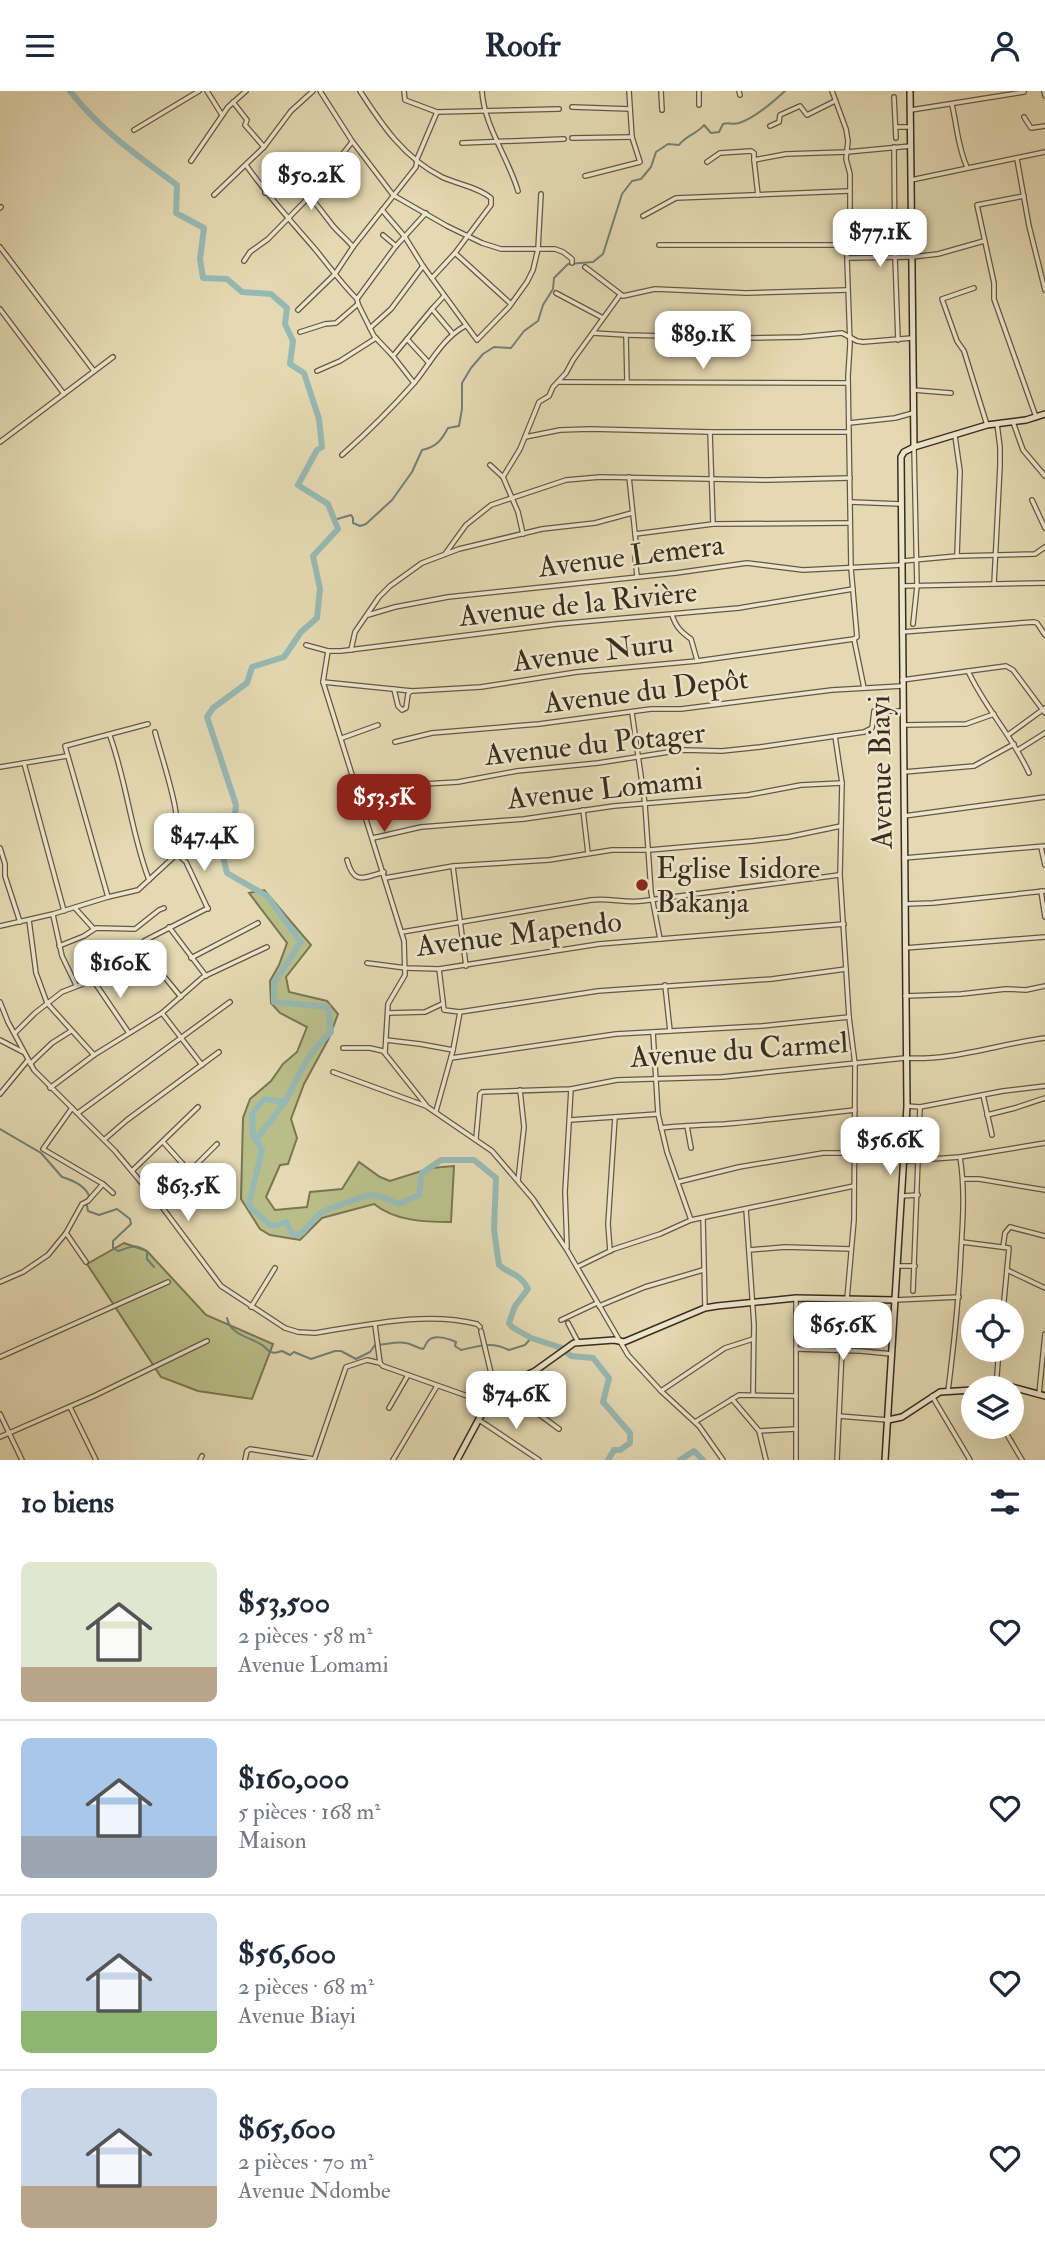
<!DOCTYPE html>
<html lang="fr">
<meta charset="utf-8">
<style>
:root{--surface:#fff;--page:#f6f6f7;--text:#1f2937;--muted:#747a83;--line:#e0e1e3;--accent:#8f2418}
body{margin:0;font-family:"IM FELL Double Pica",serif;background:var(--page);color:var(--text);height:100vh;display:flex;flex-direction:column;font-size:26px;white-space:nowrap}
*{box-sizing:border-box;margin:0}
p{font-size:23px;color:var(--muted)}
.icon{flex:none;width:38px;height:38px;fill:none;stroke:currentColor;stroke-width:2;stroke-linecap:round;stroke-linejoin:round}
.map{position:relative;height:1369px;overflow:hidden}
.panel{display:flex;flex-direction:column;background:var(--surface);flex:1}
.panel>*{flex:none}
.controls{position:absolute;left:961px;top:1208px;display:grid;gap:14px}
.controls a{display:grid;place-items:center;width:63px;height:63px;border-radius:50%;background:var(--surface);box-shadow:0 7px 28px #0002;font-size:35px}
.price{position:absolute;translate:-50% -60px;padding:0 16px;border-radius:14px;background:#fff;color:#222;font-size:23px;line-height:46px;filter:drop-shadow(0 2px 4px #0008)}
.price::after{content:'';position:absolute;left:50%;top:42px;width:21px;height:16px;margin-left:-10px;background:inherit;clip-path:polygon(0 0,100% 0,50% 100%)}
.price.current{background:var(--accent);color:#fff}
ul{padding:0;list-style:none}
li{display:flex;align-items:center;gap:21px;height:175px;padding:0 21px}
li+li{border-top:2px solid var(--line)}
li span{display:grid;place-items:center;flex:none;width:196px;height:140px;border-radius:10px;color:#555}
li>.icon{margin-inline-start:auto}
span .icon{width:84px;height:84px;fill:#fffc;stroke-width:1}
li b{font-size:30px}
h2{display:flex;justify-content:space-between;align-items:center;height:84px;padding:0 21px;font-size:30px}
header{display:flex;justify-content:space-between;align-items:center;height:91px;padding:0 21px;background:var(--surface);font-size:32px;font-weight:800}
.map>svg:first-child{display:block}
.green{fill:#b9be89;stroke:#797654;stroke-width:2}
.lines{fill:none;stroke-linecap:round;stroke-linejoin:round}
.stream{stroke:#718178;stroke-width:2}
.river{stroke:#97b9b3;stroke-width:6}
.street-casing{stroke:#645844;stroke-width:6}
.secondary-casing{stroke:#392d1f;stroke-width:8}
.street{stroke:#ede6cd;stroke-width:3.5}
.secondary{stroke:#ede6cd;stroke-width:5}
.poi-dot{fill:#8f2418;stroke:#ede6cd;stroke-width:2.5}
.labels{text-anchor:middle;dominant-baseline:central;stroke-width:5;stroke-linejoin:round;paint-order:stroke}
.street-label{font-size:30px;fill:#392d1f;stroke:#ede6cd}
.poi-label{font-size:30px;fill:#392d1f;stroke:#ede6cd;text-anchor:start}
</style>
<header><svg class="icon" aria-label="menu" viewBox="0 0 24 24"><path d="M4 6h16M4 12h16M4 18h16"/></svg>Roofr<svg class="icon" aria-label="person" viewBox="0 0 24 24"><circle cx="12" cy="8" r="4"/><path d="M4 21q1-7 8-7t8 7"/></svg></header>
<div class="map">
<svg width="1045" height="1369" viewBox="0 0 1045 1369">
<rect width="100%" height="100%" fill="#e4d9b2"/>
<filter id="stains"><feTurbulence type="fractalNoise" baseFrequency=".00286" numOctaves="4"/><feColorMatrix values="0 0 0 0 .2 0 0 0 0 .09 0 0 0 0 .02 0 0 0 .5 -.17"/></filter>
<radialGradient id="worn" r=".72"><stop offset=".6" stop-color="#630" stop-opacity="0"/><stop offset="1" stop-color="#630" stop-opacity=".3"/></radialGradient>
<g class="green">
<path d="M 264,799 L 311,854 L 286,886 L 289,901 L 327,910 L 338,923 L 329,947 L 304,993 L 291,1028 L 297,1047 L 288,1073 L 280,1074 L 266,1106 L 275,1119 L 307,1116 L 310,1101 L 342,1098 L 359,1071 L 380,1086 L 390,1090 L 431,1077 L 454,1075 L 451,1131 C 424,1131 395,1130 374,1113 L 322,1127 L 300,1149 L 270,1144 L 260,1138 L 241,1108 L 243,1027 L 250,1008 L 271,990 L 283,973 L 297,961 L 307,936 L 280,922 L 271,912 L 270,890 L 279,874 L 287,852 L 249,802 Z"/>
<polygon points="124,1152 147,1160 206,1224 273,1253 252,1308 198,1300 161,1286 87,1173"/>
</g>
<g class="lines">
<g class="stream">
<path d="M 334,429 L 351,424 L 353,427 L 353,432 L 360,435 L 366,433 L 392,409 L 412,381 L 422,359 C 436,356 441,350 448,337 L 459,335 L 462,318 L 462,292 L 471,277 L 483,263 L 494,256 L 511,257 L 524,240 L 538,230 L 543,214 L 553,198 L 554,187 L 568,173 L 593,171 L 603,163 L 622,103 L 632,90 L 641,88 L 651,76 L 656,61 L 668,53 L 679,54 C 686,44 697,43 704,34 L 711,42 L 719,41 L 723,33 C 729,31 732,34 739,32 C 755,27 772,12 785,0"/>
<path d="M 0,1038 L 41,1062 L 62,1086 C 72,1089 85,1094 89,1105 L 86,1110 L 88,1120 L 99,1124 L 117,1118 L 130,1128 L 131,1133 L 113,1150 L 113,1157 L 118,1160 C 131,1156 134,1152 147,1160 L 147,1168 L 154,1176"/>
<path d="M 227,1227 C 230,1244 250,1246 262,1254 C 266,1256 267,1260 271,1261 C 275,1263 278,1261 282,1260 L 290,1264 L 294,1261 L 311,1268 L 335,1260 L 341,1260 L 356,1268 L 370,1261 L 375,1254 C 385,1254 396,1250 406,1252 C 412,1253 417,1257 423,1258 C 426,1255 426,1251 429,1249 C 435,1243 450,1248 456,1251 L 455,1255 L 461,1259 C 480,1255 491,1250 509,1259 L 525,1254 L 531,1247"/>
</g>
<g class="river">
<path d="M 70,0 C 99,38 139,66 177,94 L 176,122 L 204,137 L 200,168 L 203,187 L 227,188 L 242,201 L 271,203 L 287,217 L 285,233 L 293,250 L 290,273 L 304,282 L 319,328 L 322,356 L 317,359 L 298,394 L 328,413 L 338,438 L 313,465 L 320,498 L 317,527 L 301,541 L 284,566 L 252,576 L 247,592 L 213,617 L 207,626 L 236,714 L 233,739 L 220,753 L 227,782 L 267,805 L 301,851 L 274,892 L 274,911 L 328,916 L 331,941 C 306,964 300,983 285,1011 L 264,1008 L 252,1023 L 253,1045 L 262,1059 L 249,1113 L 251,1117 L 270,1134 L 275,1135 L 286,1131 L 291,1141 L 295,1144 L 302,1142 C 308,1136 314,1126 321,1122 C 325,1119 368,1103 372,1104 C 381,1105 391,1110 399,1113 L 419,1104 L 422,1082 L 441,1069 L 474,1069 L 496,1087 L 494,1139 L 499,1174 C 511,1184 520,1182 528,1198 L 515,1215 L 509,1232 L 512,1236 L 531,1247 L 562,1257 L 571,1265 L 593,1267 L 609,1287 L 603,1311 L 630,1342 L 630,1352 L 620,1359 L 614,1359 L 608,1369"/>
<polyline points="256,1049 285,1011"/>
<polyline points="680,1369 694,1360 703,1369"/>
</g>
<g class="street-casing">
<g id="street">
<polyline points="207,0 222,24"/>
<polyline points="320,0 352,50 393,104 447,135 482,152 501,158 555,158 563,161 572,168 572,172"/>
<path d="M 360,0 C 382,34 404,67 442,86 C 457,93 478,96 491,107 L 491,114 L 455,162 L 511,213"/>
<polyline points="404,0 405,9 437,21 559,18"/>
<path d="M 482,0 C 484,35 508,66 518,100"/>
<polyline points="661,0 662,19"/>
<polyline points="699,0 699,14"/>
<polyline points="739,0 740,4"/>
<polyline points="832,0 846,38 848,50 846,68 850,83 850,118 846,139 850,253 848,285 851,477 857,546 854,548 864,597"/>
<polyline points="1044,0 1045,5"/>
<polyline points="894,6 896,47"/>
<polyline points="233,11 247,29 245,34 264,56"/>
<path d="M 952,14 C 957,35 958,57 967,76"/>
<polyline points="572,16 630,18"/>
<polyline points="911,19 1024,1"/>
<polyline points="1024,26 1031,37 1045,35"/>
<polyline points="770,35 779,31 780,24 800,15 807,24 835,10"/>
<polyline points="896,36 911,36"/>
<polyline points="134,39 199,0"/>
<polyline points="572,47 632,46"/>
<polyline points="462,52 564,48"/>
<polyline points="894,56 895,166 898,249"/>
<polyline points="1017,68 1029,135 1045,199"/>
<polyline points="191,70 228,16 246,0"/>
<polyline points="707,71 720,62 751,60 754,62 754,69"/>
<path d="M 246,74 C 267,104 291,130 315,158 C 329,175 341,192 357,208"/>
<polyline points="585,85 640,71 632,46 629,0"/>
<polyline points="911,89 1045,61"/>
<path d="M 265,102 L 283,88 L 289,86 C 306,97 317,115 330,131 C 336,140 346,147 353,156 L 335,183 L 298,219"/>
<polyline points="214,104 264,56 291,20 313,0"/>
<polyline points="758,104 754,69 786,63 847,61 911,55"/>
<polyline points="1024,105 977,114 994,192 994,208 1036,326"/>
<polyline points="0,117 1,116"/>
<polyline points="382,119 405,146 423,175 477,249 509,216 527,191 533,179 538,158 541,103"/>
<polyline points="643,125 676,107 849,100"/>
<polyline points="383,144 396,155 426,122"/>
<polyline points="659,154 847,154"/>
<polyline points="396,155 357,208 358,213 374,245 393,265 414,292"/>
<polyline points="0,156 94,280"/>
<polyline points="353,156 416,76 417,68 437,21"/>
<polyline points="848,167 912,166 938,163 984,150"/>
<polyline points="244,170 250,161 268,148 309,106 352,51"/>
<polyline points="585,176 623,205 655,198 746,202 847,199"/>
<polyline points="432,187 455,162"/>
<polyline points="974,197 942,208 957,250 964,260 987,334"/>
<polyline points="556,202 603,227"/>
<polyline points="444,205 432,218 453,243"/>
<polyline points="0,218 64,303"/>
<polyline points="370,237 391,218 423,175"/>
<polyline points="300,241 325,233 336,232 358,213"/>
<polyline points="593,242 626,244 746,247 801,246 842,242 857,250 863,251 912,247"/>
<polyline points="626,244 627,291"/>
<polyline points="407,248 429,272"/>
<polyline points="393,265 432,218"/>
<polyline points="317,280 340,270 376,247"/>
<polyline points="558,291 848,292"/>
<polyline points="913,299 951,302"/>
<polyline points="1013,331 1023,359 1045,385"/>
<polyline points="849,332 895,327 913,322"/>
<polyline points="710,341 713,433"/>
<polyline points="955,345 960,380 957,465"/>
<polyline points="525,346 560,339 590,338 710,341 849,341"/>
<polyline points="0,351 113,266"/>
<path d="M 342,364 C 368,341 392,317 415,291 C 431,271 443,247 465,235"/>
<polyline points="490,374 503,386 518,421 523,443"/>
<polyline points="503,386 520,358 539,311 549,305 553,296 566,282 573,269 620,204"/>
<polyline points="629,386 637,461 635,466 637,485"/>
<polyline points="1032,409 1045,437"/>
<polyline points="850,411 901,413"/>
<polyline points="635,443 713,433 849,432"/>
<polyline points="445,463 466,434 491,414 566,389 600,386 768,389 850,387"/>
<polyline points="903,470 957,465 1035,463 1045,456"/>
<polyline points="994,493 1000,375 1000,356 997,333"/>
<polyline points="902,495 1045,492"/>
<polyline points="368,524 395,516 448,506 676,482 747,472 803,479 902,474"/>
<path d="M 672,524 C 676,536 681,541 691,548 L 697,569"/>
<polyline points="913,533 917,495 914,357"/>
<polyline points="902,541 1034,531 1037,532 1045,544"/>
<polyline points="306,554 328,560 341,560 557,533 739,517 853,498"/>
<polyline points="351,559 355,541 379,506 390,495 422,472 459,458 542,438 595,432 632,422"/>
<polyline points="328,560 323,591 404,850 405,884 388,913 385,962"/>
<path d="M 968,580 C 985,617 1013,646 1029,682"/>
<polyline points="902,589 1006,575 1013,579 1045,622"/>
<polyline points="323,591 412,600 481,596 577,581 697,570 854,548"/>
<polyline points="394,598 398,615 402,619 406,617 408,603 411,600"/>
<polyline points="632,622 645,713 651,801 660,848"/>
<polyline points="903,634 966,633 994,623"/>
<polyline points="1008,644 1045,617"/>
<path d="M 110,645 C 127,692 131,742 149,789"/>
<polyline points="835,645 842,692 840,784 849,926 855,973 854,1129 847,1208"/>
<polyline points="342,647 378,634"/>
<polyline points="395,651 432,642 539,633 651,618 681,618 832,599 902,595"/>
<polyline points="1018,659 1045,642"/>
<polyline points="24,672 64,820"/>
<polyline points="0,676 67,665"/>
<polyline points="904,681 974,675 1014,653"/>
<polyline points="360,706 390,695 458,691 517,680 598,672 682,659 722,660 760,656 864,641 872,637 874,620 903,620"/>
<polyline points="583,719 588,762"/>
<polyline points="904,725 1045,706"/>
<polyline points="373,747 421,736 524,728 614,715 748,704 801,694 842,692"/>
<polyline points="1041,756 1045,774"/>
<polyline points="0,757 5,773 5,785 20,831"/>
<polyline points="177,763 186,771 208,818"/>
<polyline points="904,767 1045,755"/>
<path d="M 347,769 C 354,794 363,787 384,781"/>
<polyline points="453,776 466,875"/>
<polyline points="385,787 453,775 549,769 612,759 649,759 753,750 788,746 841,735"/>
<polyline points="1041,800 1045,826"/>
<polyline points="108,806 65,655 148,633"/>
<polyline points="905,813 933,812 1045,800"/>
<polyline points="75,817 93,837"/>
<polyline points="53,824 62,865 76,894"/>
<polyline points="29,829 36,882 47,912 94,964"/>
<path d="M 0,835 L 53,823 L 108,806 L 138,799 L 177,763 C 183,725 165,679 155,641"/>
<polyline points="169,836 206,885"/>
<path d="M 402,841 L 591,809 C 609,807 625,812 642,810 L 839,784"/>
<polyline points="59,855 84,845 96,837 135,838 159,819 164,817"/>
<polyline points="139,855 181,906"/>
<polyline points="905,857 1045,846"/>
<polyline points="191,867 258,832"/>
<polyline points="367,872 406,877 439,878 599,853 844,833"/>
<polyline points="439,878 444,919 460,921 598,900 772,888 846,878"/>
<polyline points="93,889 129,942"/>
<polyline points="665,894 670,940"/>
<polyline points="905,905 961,903 1006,898 1026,899 1045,895"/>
<path d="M 0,911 L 8,931 L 34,979 L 115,1060 L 162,1116 L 221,1195 L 285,1237 L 298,1241 L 315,1242 C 367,1234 425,1220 477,1233 L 480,1236"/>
<polyline points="162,922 202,974"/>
<polyline points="388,922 425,921 442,913"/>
<polyline points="653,941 658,1023 667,1061 691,1129"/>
<polyline points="15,942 35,922 62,901 93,889 137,863 139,855 144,850 208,817"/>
<polyline points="0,949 23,961"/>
<polyline points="386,949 420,953 453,959"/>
<polyline points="343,957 370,957 383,960 426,1014"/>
<polyline points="451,967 616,943 761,935 849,926"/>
<polyline points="30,973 52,952 71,940"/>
<polyline points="333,981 426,1015 492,1060 533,1108 567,1159 628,1264 661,1300 699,1335 723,1369"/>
<polyline points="50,997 94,964 162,922 203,886 267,856"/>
<polyline points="0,1003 28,969"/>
<polyline points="983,1004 992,1044"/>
<polyline points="907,1015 920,1016 1003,1000 1045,995"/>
<polyline points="72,1017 43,1058 103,1093 113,1102"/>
<polyline points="436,1020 453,959 460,921"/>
<polyline points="78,1022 230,911"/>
<polyline points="987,1024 1015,1017 1045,1007"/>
<polyline points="570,1029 658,1023"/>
<polyline points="687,1035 691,1057"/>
<path d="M 661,1037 C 682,1034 704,1034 725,1033 C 769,1029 812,1024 855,1019"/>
<path d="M 476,1047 L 480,1003 L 482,1001 L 571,998 L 617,989 L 722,986 L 905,967 C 953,970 998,953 1045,947"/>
<polyline points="105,1048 127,1029 219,961"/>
<polyline points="163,1051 199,1091"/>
<polyline points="904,1070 960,1066 1045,1052"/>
<polyline points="132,1080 198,1016"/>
<polyline points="189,1081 217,1053"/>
<polyline points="964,1088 979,1088 1045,1099"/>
<polyline points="518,1090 524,1036 520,999"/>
<polyline points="678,1091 739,1076 823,1062 853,1062"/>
<polyline points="193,1095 218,1078 231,1086"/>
<polyline points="902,1105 918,1104"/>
<polyline points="746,1118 754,1234 753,1303"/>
<polyline points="703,1127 705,1217"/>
<polyline points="66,1142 86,1171"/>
<polyline points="962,1151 1009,1157 1003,1220"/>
<polyline points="567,1156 565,1101 571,998"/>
<polyline points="1003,1156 1005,1142 1010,1136 1045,1145"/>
<polyline points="749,1159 785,1156 851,1158"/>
<polyline points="610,1160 608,1133 615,1026"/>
<polyline points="898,1175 915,1175"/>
<polyline points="577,1176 614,1158 660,1143 691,1129 854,1095"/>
<polyline points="1007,1179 1045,1197"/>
<polyline points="0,1191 23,1181 48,1164 66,1142 82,1113 88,1110 103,1093"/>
<polyline points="913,1200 920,1016"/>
<polyline points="796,1207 796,1369"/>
<polyline points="895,1209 959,1206"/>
<polyline points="599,1215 645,1196 703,1179"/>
<polyline points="251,1216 275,1177"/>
<polyline points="561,1229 597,1212"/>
<polyline points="568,1232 578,1251"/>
<polyline points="375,1234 380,1272 383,1275 487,1312"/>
<polyline points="481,1240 495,1299"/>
<polyline points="796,1258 861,1260 892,1263"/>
<polyline points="0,1266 168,1191"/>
<polyline points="502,1296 559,1338"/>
<polyline points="996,1297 999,1258"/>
<polyline points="661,1300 725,1257 753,1248"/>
<path d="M 948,1300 C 954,1253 959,1206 961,1159 C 963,1127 965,1098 960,1066"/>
<polyline points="1039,1303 1045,1243"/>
<polyline points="932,1305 970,1369"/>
<polyline points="732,1308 759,1340 766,1369"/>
<polyline points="70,1316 96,1369"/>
<polyline points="389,1317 408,1284"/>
<polyline points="0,1323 22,1369"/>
<polyline points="839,1325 888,1329"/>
<polyline points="479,1329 539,1369"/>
<polyline points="695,1331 739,1304 796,1305"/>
<polyline points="1002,1335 1022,1369"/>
<polyline points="759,1340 796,1338"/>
<polyline points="0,1346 94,1305 207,1250"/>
<polyline points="200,1369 202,1365"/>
<polyline points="245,1369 247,1360 250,1358 314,1368"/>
<polyline points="314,1369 346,1276 367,1269 380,1272"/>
<polyline points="393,1369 437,1295"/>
<polyline points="837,1369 842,1259"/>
</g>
</g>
<g class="secondary-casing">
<g id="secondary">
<polyline points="910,0 914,356"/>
<polyline points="994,1297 1012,1296 1045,1305"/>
<polyline points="888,1329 902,1326 940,1301 973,1299"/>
<polyline points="457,1369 494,1300 535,1280 574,1252 614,1249 624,1251 705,1217 717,1215 796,1207 895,1209"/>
<polyline points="885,1369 907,1015 901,366 904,361 914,356 987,334 1026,329 1045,323"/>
</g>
</g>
<use href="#street" class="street"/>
<use href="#secondary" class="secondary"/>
</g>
<circle class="poi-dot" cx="642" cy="794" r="7"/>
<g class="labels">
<g class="street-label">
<text transform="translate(631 465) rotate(-7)">Avenue Lemera</text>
<text transform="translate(578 513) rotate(-6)">Avenue de la Rivière</text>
<text transform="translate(593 561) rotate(-7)">Avenue Nuru</text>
<text transform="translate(646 600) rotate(-7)">Avenue du Depôt</text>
<text transform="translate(595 653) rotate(-6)">Avenue du Potager</text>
<text transform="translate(881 681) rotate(-91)">Avenue Biayi</text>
<text transform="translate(605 698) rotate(-6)">Avenue Lomami</text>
<text transform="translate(519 843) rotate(-7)">Avenue Mapendo</text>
<text transform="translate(739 959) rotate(-4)">Avenue du Carmel</text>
</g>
<g class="poi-label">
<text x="656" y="777">Eglise Isidore<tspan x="656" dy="34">Bakanja</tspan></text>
</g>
</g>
<rect width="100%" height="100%" filter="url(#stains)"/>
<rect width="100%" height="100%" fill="url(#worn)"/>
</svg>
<div class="controls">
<a><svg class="icon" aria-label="locate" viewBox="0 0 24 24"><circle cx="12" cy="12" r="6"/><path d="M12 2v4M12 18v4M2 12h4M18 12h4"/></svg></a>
<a><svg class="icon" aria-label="layers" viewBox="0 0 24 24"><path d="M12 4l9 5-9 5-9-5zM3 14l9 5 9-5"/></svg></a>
</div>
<b class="price" style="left:311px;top:121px">$50.2K</b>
<b class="price" style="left:880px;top:178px">$77.1K</b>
<b class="price" style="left:703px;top:280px">$89.1K</b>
<b class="price current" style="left:384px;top:743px">$53.5K</b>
<b class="price" style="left:204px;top:782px">$47.4K</b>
<b class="price" style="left:120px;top:909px">$160K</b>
<b class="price" style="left:890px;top:1086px">$56.6K</b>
<b class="price" style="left:188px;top:1132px">$63.5K</b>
<b class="price" style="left:843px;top:1271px">$65.6K</b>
<b class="price" style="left:516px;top:1340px">$74.6K</b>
</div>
<section class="panel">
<h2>10 biens<svg class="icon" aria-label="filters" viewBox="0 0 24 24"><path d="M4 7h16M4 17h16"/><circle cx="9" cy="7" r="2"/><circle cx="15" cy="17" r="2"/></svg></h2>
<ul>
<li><span style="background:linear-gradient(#dfe7d0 75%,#b9a48a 0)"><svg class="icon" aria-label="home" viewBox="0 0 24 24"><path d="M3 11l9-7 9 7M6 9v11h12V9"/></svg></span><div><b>$53,500</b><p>2 pièces · 58 m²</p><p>Avenue Lomami</p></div><svg class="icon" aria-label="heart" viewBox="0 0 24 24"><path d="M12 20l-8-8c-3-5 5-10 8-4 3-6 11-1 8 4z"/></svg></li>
<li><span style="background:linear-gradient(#a9c7e8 70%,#9aa5b1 0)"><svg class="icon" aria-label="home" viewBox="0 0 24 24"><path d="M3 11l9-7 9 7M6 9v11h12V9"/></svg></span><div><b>$160,000</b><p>5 pièces · 168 m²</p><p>Maison</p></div><svg class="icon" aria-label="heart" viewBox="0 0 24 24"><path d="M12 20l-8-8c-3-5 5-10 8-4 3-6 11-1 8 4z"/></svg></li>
<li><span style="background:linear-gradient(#c9d6e8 70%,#8fb573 0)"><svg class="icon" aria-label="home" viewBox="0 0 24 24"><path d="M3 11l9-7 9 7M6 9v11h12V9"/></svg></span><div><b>$56,600</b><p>2 pièces · 68 m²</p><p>Avenue Biayi</p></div><svg class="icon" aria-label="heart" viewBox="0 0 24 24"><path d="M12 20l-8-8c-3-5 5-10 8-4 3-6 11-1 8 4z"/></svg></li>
<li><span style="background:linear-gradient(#c9d6e8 70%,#b9a48a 0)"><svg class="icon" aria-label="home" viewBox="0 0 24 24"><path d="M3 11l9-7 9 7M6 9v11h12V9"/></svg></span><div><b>$65,600</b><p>2 pièces · 70 m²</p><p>Avenue Ndombe</p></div><svg class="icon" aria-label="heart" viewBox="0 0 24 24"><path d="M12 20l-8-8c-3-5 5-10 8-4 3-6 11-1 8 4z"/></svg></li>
</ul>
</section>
